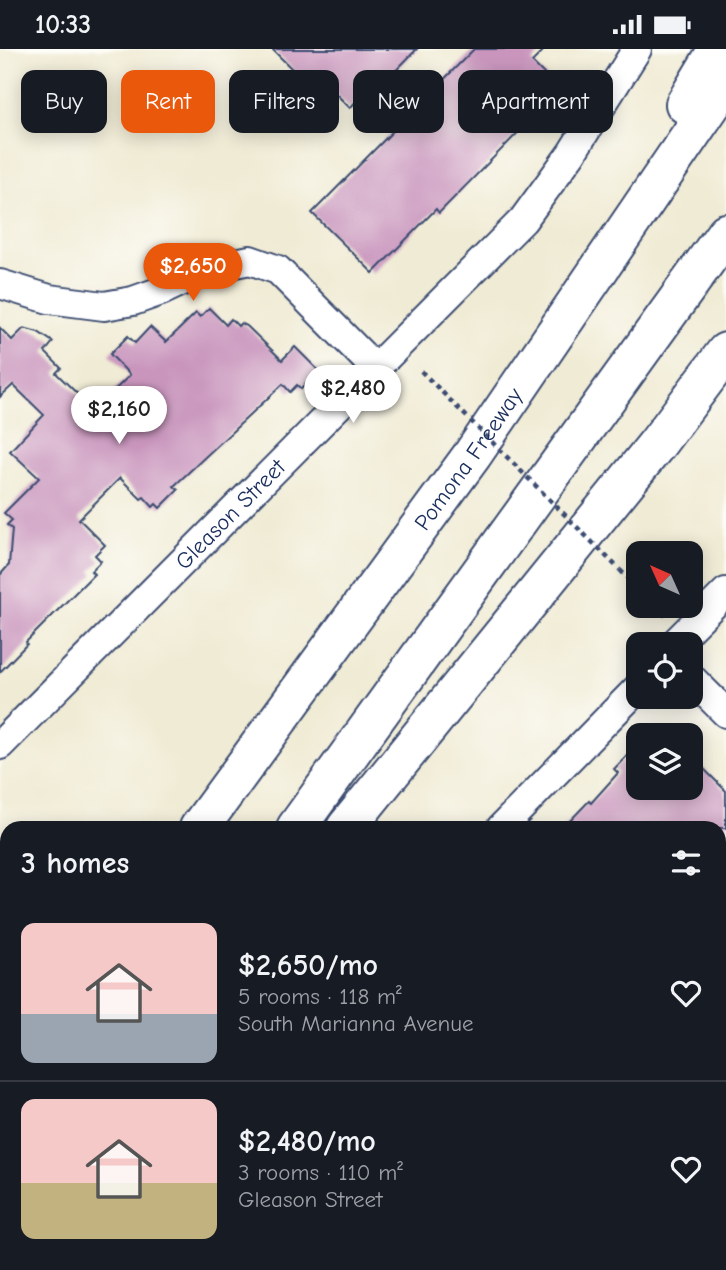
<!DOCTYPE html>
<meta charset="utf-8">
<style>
:root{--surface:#171b24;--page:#242831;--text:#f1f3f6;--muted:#9ea1a6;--line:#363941;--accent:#ea580c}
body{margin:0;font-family:"Comic Neue",sans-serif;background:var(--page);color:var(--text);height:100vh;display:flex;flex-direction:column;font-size:26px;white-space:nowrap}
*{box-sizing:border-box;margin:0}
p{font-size:23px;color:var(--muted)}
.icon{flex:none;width:38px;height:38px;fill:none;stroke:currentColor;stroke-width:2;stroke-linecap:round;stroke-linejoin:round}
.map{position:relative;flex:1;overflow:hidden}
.details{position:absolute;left:0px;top:772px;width:726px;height:450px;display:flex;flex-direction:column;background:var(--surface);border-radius:21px 21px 0 0;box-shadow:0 4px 18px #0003}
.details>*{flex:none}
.top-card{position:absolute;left:21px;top:21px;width:684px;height:63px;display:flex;gap:14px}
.needle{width:46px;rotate:315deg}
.controls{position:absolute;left:626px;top:492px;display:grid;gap:14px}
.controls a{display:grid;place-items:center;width:77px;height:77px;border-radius:14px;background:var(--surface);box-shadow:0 4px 18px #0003;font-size:35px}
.price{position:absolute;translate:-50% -60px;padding:0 16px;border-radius:24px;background:#fff;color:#222;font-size:23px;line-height:46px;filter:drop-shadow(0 2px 4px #0008)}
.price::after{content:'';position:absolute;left:50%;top:42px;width:21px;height:16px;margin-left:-10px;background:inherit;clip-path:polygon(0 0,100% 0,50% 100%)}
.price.current{background:var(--accent);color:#fff}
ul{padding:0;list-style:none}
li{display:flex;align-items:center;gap:21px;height:175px;padding:0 21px}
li+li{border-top:2px solid var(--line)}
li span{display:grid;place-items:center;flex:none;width:196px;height:140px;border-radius:14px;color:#555}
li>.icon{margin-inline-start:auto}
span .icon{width:84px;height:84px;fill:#fffc;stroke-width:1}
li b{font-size:30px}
h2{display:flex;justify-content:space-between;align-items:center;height:84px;padding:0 21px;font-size:30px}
.tag{padding:0 24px;border-radius:14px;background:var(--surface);box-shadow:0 4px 18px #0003;font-size:24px;line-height:63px}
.tag.current{background:var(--accent);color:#fff}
.status{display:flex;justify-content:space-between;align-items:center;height:49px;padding:0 35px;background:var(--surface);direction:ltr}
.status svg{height:19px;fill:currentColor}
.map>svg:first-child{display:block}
.green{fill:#77ce93;stroke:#497e78;stroke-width:2}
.building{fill:#c995bd}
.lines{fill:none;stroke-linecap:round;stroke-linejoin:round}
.street-casing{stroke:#3b4b70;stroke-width:32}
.secondary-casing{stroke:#3b4b70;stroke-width:42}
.highway-casing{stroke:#3b4b70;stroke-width:42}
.path{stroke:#3b4b70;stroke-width:4.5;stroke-dasharray:5 5;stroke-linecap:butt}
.street{stroke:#fff;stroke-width:28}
.secondary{stroke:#fff;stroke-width:38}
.highway{stroke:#fff;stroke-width:38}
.tram{stroke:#1b2f5e;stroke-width:2}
.path-bridge{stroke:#3b4b70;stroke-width:4.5;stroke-dasharray:5 5;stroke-linecap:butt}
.labels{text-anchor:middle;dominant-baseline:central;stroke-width:6;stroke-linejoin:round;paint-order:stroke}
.street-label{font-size:23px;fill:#1b2f5e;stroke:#fdfcf7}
</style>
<div class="status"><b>10:33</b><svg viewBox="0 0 49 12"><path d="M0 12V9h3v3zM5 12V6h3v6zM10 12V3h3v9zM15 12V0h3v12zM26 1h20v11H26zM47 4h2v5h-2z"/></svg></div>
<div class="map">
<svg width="726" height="1221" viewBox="0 0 726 1221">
<rect width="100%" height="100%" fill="#fdfcf7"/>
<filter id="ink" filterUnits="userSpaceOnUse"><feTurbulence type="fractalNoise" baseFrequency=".0143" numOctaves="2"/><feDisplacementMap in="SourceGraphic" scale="14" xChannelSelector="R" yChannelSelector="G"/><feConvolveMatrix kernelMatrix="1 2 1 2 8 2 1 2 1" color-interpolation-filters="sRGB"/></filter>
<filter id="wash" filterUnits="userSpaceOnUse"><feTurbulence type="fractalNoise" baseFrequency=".00686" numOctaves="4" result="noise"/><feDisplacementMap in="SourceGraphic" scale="28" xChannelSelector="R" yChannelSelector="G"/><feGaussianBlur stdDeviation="1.57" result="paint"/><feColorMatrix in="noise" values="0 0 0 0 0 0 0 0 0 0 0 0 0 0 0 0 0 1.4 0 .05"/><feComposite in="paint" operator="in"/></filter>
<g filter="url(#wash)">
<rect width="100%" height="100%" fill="#f0ebd4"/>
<polygon class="green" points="726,1174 726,1221 680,1221 687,1215 719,1214 719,1181"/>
<g id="blocks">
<g class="building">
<polygon points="272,0 417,0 365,53 360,48 350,59 319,28 310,38"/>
<polygon points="474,0 545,0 532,13 557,38 548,47 551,50 439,164 436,160 373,224 312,164"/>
<polygon points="209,259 226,276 231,270 238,277 241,274 247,277 282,311 295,298 319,322 301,340 297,336 290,343 283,335 174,437 178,441 160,459 156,455 153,458 144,448 141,450 120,429 79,470 105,496 95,506 101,512 91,522 94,525 26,593 27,595 0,623 0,526 9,516 12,480 7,476 12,471 4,464 39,429 10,402 44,366 13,336 0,348 0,279 12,291 24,279 38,283 53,293 45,303 61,319 56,324 94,361 130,326 110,305 128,287 135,294 150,278 166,293 196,264 200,268"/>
<polygon points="639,694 639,738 691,738 691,707 726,742 726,779 563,779 589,752 591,754 618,724 614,720"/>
</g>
</g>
</g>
<g filter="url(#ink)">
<use href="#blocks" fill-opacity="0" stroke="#3b4b70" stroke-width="2"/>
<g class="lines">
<g class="street-casing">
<g id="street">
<polyline points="0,235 49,250 104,257 133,252 161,242 210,219 250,211 278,221 375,319"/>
<polyline points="674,595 726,543"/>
<polyline points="691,629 726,664"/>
<path id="s1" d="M 0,696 L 523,171 L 571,105 L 637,0"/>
<polyline points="501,779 639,638"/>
</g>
</g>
<g class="secondary-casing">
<g id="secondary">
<polyline points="719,1045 726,1038"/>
<polyline points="719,1142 726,1135"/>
<polyline points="545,1221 552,1214"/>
<polyline points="641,1221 647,1214"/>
</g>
</g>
<g class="highway-casing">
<g id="highway">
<polyline points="685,55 718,0"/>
<path id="s2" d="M 199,779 L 473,405 L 726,34"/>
<polyline points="296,779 726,184"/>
<polyline points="346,779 657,395 726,303"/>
<polyline points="0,1080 7,1067"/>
<polyline points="9,1221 13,1214"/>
</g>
</g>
<g class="path">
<polyline points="620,521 639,540"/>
<polyline points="655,556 666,567"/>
</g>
<use href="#street" class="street"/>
<use href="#secondary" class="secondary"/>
<use href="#highway" class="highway"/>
<g class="tram">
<polyline points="719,1078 726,1071"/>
<polyline points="719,1106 726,1099"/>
<polyline points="578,1221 585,1214"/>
<polyline points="606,1221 612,1214"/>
</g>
<polyline class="path-bridge" points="421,322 620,521"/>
</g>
</g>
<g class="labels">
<g class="street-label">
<text stroke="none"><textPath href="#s2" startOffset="457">Pomona Freeway</textPath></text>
<text stroke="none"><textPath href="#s1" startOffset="326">Gleason Street</textPath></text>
</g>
</g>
</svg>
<div class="controls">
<a><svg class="needle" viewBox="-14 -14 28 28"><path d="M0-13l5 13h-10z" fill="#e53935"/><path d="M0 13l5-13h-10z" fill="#9ea1a6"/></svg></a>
<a><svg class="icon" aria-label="locate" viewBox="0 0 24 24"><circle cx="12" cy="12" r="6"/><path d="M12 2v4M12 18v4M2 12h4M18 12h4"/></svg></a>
<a><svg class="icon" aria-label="layers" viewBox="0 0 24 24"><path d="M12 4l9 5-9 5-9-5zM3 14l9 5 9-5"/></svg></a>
</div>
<b class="price current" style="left:193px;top:254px">$2,650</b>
<b class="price" style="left:353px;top:376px">$2,480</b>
<b class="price" style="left:119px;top:397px">$2,160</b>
<div class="top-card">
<a class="tag">Buy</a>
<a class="tag current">Rent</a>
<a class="tag">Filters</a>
<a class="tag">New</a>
<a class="tag">Apartment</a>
</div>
<section class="details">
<h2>3 homes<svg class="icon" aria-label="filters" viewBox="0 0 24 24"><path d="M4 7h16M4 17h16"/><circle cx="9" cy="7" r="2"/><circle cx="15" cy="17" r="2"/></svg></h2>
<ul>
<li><span style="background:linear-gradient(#f6c9c9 65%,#9aa5b1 0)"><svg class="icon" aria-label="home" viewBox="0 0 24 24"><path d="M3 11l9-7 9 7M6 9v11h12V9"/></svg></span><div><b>$2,650/mo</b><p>5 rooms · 118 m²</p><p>South Marianna Avenue</p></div><svg class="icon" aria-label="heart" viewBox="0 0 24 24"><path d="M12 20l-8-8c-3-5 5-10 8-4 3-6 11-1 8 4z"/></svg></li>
<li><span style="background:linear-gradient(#f6c9c9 60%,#c2b280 0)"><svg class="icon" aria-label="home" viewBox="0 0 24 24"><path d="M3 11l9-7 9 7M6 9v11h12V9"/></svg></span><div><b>$2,480/mo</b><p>3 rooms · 110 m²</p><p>Gleason Street</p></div><svg class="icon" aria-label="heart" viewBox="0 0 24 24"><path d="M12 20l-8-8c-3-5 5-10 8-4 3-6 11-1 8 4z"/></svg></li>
</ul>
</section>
</div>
